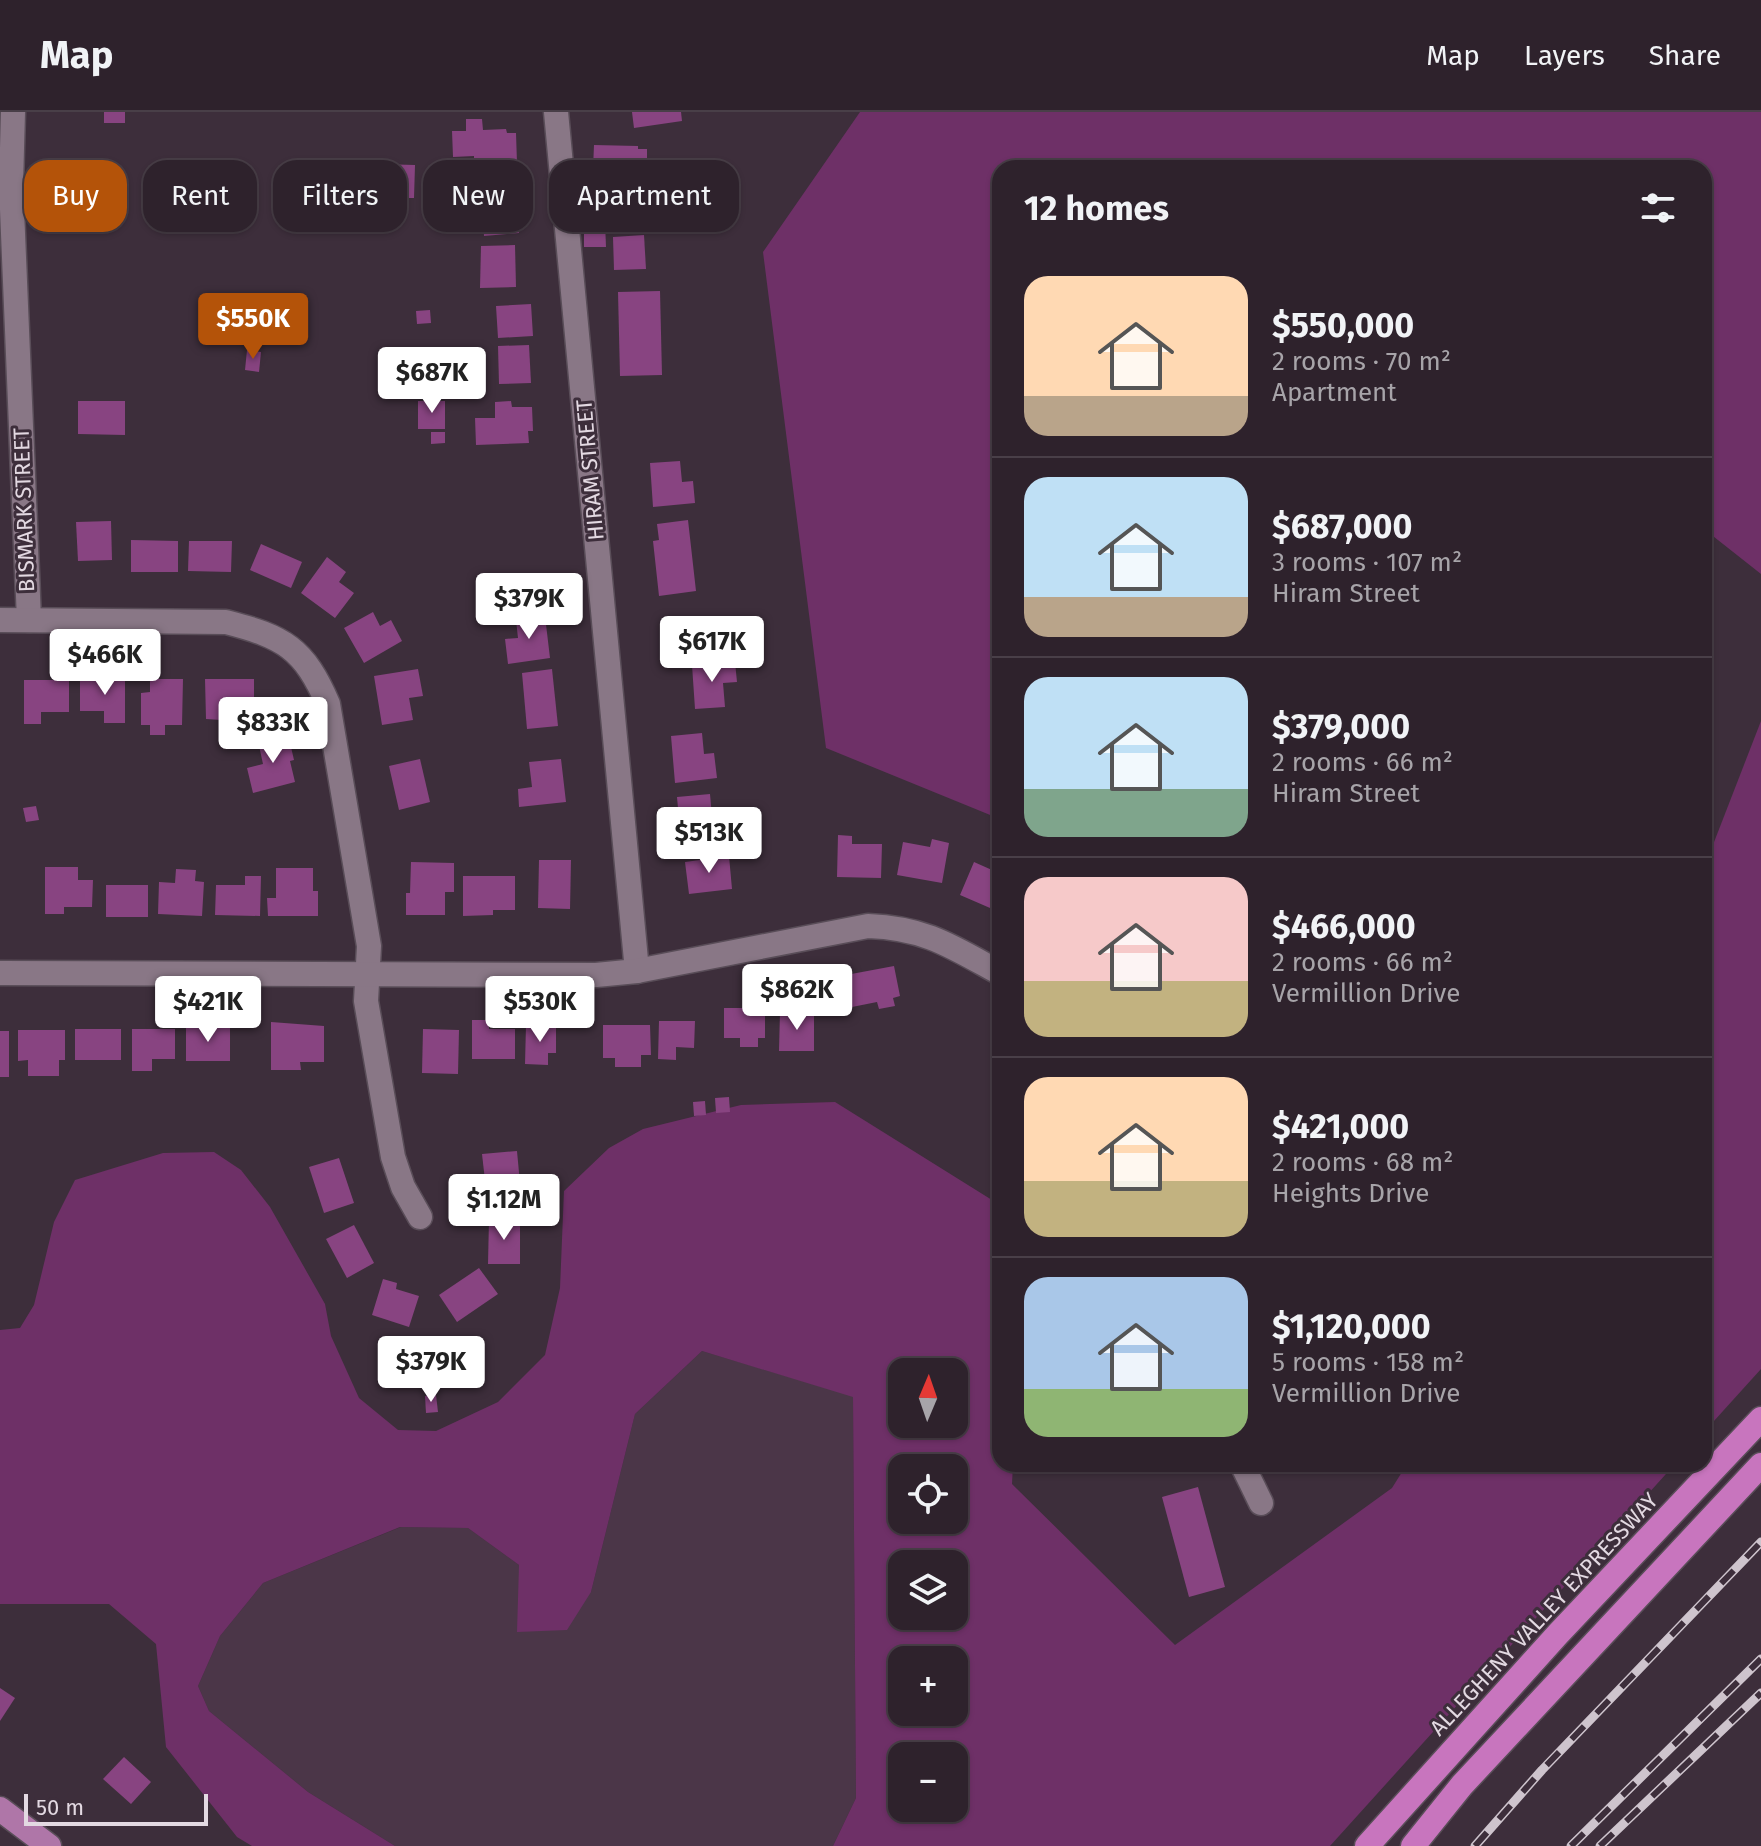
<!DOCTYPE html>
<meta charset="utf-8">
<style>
:root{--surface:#2e222c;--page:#3a2f38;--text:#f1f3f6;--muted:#a7a4a9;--line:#493f48;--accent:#b45309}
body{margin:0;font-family:"Fira Sans",sans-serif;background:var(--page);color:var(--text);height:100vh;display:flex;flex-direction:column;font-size:30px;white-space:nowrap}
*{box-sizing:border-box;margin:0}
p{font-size:26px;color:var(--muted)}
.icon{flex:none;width:44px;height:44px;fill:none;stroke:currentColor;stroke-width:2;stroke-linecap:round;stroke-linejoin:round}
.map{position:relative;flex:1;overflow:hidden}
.sheet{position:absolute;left:992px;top:48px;width:720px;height:1312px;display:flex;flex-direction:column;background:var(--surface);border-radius:24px;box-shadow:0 2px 6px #0004,0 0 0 2px var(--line)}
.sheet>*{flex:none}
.guide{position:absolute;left:24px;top:48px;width:760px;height:72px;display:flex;gap:16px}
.needle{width:52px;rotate:2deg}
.buttons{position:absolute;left:888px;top:1246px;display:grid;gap:16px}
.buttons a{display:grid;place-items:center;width:80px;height:80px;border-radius:16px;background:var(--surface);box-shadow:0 2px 6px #0004,0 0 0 2px var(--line);font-size:40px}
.scale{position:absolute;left:24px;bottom:20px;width:184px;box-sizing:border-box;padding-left:8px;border:4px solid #e3d9e2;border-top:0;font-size:22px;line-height:28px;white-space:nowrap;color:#e3d9e2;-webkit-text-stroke:6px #3d2e3b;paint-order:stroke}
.price{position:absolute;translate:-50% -68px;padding:0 18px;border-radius:8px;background:#fff;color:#222;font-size:26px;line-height:52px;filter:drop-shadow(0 2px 4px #0008)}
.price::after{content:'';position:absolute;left:50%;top:48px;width:24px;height:18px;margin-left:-12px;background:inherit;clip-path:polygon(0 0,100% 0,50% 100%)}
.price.selected{background:var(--accent);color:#fff}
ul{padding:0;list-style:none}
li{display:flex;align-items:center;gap:24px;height:200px;padding:0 32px}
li+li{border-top:2px solid var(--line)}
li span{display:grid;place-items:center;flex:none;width:224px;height:160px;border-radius:24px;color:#555}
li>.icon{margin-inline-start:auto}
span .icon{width:96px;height:96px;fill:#fffc;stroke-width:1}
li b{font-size:34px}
h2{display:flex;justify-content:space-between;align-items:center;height:96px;padding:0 32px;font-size:34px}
.pill{padding:0 28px;border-radius:24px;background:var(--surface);box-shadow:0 2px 6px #0004,0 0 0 2px var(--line);font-size:28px;line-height:72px}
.pill.selected{background:var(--accent);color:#fff}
header{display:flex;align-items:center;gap:48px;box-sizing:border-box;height:112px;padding:0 40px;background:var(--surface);border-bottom:2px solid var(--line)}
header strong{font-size:38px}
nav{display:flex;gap:44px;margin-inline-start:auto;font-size:28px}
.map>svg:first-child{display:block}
.built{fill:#4b3648}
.green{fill:#6e3067;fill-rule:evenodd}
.building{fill:#884481}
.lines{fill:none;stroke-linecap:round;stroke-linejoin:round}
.street-casing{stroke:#594d58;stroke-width:27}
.primary-casing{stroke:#594d58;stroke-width:27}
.highway-casing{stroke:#594d58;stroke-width:27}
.street{stroke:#897786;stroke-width:24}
.primary{stroke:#af76a8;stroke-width:24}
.highway{stroke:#c875be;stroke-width:24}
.rail-casing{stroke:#cec4cd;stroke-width:9}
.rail{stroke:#3d2e3b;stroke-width:6;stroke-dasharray:18;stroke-linecap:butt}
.labels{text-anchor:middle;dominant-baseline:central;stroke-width:6;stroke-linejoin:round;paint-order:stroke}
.street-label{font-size:22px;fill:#e3d9e2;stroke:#3d2e3b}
</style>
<header>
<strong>Map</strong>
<nav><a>Map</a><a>Layers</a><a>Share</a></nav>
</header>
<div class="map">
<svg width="1761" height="1734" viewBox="0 0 1761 1734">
<rect width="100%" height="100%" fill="#3d2e3b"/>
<polygon class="built" points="702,1239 853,1284 856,1686 833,1734 395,1734 308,1680 209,1599 198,1574 220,1524 263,1471 401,1415 468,1416 519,1453 591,1480 635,1302"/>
<g class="green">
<polygon points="860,0 1761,0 1761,462 1704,417 1704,56 1000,56 1000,707 826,636 763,140"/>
<polygon points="1761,609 1761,1257 1704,1320 1704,756"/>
<path d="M 835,990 L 1000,1093 L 1000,1352 L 1013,1352 L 1012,1372 L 1175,1533 L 1392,1376 L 1407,1352 L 1675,1352 L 1330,1734 L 833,1734 L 856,1686 L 853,1285 L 702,1239 L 635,1302 L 591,1480 L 567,1518 L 517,1520 L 519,1453 L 468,1416 L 400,1415 L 263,1471 L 220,1524 L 198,1574 L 209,1599 L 308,1680 L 395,1734 L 252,1734 L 237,1725 L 166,1635 L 156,1532 L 109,1492 L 0,1492 L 0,1218 L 20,1216 L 34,1193 L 54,1110 L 75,1068 L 163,1041 L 214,1040 L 241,1058 L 270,1095 L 325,1192 L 331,1224 L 359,1286 L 398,1318 L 436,1319 L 498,1290 L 545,1243 L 560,1176 L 564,1079 L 609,1036 L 643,1017 L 741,993 ZM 902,1260 L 954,1260 L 954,1312 L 902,1312 ZM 902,1356 L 954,1356 L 954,1408 L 902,1408 ZM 902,1452 L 954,1452 L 954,1504 L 902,1504 ZM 902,1548 L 954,1548 L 954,1600 L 902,1600 ZM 902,1644 L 954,1644 L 954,1696 L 902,1696 Z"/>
</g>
<g class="building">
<rect x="104" y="0" width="21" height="11"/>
<polygon points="632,0 681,0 682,9 634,16"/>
<polygon points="466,7 482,7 483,18 506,17 507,21 516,21 517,51 474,56 474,44 453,45 452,19 466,19"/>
<polygon points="594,33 638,34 638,37 647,37 647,59 637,59 636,86 601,86 602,57 593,57"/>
<polygon points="379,52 415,53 414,86 379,86"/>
<polygon points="516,82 519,121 484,124 483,109 474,110 473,98 482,97 481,85"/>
<polygon points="605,110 606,135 584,135 584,111"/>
<polygon points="644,123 646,157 614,158 613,125"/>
<polygon points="515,133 516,175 480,176 481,134"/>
<polygon points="660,179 662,263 620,264 618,180"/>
<polygon points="531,192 533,224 498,226 496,194"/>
<polygon points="430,198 431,211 417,212 416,199"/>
<polygon points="529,233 531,271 499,272 498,234"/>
<polygon points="247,238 261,240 259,260 245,258"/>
<polygon points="78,289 125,289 125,323 78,322"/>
<rect x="418" y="289" width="27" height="28"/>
<polygon points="511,289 512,295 532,295 533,319 528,319 529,331 476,333 475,306 495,306 495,290"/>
<polygon points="431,320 445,320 445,331 431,332"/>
<polygon points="680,349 682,370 693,369 695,391 653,395 650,351"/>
<polygon points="688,408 696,479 659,484 653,429 659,428 657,412"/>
<polygon points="111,409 112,448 78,449 76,410"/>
<polygon points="131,428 178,429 178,460 131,460"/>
<polygon points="189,429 232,429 231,460 188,459"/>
<polygon points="261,432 302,450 291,476 250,458"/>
<polygon points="327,445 346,460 339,470 354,481 335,506 301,481"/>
<polygon points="373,500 380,514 391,508 402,529 364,551 344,516"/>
<polygon points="545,504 550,546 508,552 505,527 518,526 516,508"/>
<polygon points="735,550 737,570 723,571 725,595 695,597 692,553"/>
<polygon points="418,557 423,584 409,586 413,608 382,613 374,564"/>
<polygon points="552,557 558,614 527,617 522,561"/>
<polygon points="125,559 125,611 104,611 104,599 80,599 80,568 104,568 104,560"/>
<polygon points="150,567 183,567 182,613 165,613 165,623 150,623 150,613 141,613 141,581 150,580"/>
<polygon points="205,567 254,567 254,600 221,600 221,608 206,607"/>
<polygon points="24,568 69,568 69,600 41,600 41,612 24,612"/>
<polygon points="702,621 704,642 714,641 717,666 675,671 671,624"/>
<polygon points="288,622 294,648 290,649 295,670 253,681 247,656 263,652 258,629"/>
<polygon points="420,647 430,690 399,698 389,654"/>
<polygon points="561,647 566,690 519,695 518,677 532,675 529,650"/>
<polygon points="710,682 714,727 681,730 677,685"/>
<polygon points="36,694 39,708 26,710 23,696"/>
<polygon points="838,723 852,724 852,732 882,732 881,766 837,765"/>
<polygon points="932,727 949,731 942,771 897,763 903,730 930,735"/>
<polygon points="729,744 732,777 689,782 685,750"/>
<polygon points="539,748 571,748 570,797 538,796"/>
<polygon points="996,749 1000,751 997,799 960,783 974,750 992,758"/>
<polygon points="411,750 454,751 454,780 445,780 445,803 406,803 406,781 410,781"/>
<polygon points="45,755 78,755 78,768 93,768 92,795 64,795 64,802 45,802"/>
<polygon points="276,756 313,756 313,779 318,779 318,804 268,804 267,786 276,786"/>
<polygon points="176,757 196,758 195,769 204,770 202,804 158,802 159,770 175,771"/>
<polygon points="245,764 261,764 260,804 215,803 216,773 245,773"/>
<polygon points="463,764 515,764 515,798 493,798 493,803 463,804"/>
<rect x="106" y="773" width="42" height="32"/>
<polygon points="894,854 900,884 893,886 895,894 879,897 877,890 852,895 846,863"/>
<polygon points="724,896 765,896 765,926 758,926 758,935 740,935 740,926 724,926"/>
<polygon points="780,900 814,900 814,939 779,939"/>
<polygon points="472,908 489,908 489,917 515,917 515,947 472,947"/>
<polygon points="659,909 695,909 694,936 676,935 676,948 658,947"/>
<polygon points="271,910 324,914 324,950 300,950 301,958 271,958"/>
<polygon points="526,913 556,913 556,941 548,941 548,953 525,952"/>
<polygon points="603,913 650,913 651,943 641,943 641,955 615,955 615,946 603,946"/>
<rect x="186" y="915" width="44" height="34"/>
<rect x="75" y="917" width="46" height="31"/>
<polygon points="132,917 175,917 175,947 152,947 152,959 132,959"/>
<polygon points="423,917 459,918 458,962 422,961"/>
<polygon points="18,918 65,918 65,948 59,948 59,964 28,964 28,948 18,949"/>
<rect x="0" y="919" width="9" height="46"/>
<polygon points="729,985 730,1000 716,1001 715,986"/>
<polygon points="705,989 706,1003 694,1004 693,990"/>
<polygon points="517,1039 521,1082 487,1086 482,1042"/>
<polygon points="339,1046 354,1091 324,1101 309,1055"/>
<polygon points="489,1107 520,1107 520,1152 488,1152"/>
<polygon points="354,1113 374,1151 347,1166 326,1127"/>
<polygon points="479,1156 498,1182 457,1210 439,1183"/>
<polygon points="383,1167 397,1171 396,1177 419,1184 409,1215 372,1203"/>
<polygon points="436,1283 438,1300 426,1301 425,1284"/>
<polygon points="1157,1352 1190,1352 1190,1353 1159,1361"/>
<polygon points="1288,1352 1321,1352 1322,1353 1291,1362"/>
<polygon points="1198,1375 1225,1475 1189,1485 1162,1385"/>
<polygon points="0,1576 15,1586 0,1609"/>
<polygon points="124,1645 151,1670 131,1692 103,1667"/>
</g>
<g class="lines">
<g class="street-casing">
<g id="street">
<polyline points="13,0 11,73 29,508"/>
<polyline points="556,0 637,859"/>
<path d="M 0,508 L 226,510 C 284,525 304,536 328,592 L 369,834 L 366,889 L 393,1045 L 403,1075 L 420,1105"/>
<path d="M 0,861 L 596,863 L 637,859 L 868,814 C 925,816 951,834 1000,861"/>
<polyline points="1242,1352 1261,1391"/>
</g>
</g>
<g class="primary-casing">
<polyline id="primary" points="0,1697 49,1734"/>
</g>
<g class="highway-casing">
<g id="highway">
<polyline points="1367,1734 1558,1522 1761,1307"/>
<polyline points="1413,1734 1462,1673 1761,1353"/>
</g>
</g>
<use href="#street" class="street"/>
<use href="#primary" class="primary"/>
<use href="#highway" class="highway"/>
<g class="rail-casing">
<g id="rail">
<polyline points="1475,1734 1542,1658 1761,1430"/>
<polyline points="1571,1734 1761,1547"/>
<polyline points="1600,1734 1761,1581"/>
</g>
</g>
<use href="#rail" class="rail"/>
</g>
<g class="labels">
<g class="street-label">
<text transform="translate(590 358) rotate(-95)">HIRAM STREET</text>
<text transform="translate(24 398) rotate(-92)">BISMARK STREET</text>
<text transform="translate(1544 1502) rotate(-47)">ALLEGHENY VALLEY EXPRESSWAY</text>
</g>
</g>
</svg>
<div class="buttons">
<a><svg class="needle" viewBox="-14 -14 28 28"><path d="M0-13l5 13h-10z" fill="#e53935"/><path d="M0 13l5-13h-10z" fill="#a7a4a9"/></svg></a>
<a><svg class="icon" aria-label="locate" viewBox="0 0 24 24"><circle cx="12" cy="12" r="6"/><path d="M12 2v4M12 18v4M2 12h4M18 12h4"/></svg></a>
<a><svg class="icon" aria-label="layers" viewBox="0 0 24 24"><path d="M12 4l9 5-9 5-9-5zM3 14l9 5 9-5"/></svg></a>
<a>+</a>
<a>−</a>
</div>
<div class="scale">50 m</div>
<b class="price selected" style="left:253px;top:249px">$550K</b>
<b class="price" style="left:432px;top:303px">$687K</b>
<b class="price" style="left:529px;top:529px">$379K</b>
<b class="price" style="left:712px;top:572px">$617K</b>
<b class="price" style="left:105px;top:585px">$466K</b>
<b class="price" style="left:273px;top:653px">$833K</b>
<b class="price" style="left:709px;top:763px">$513K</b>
<b class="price" style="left:797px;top:920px">$862K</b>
<b class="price" style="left:208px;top:932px">$421K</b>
<b class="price" style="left:540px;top:932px">$530K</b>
<b class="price" style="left:504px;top:1130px">$1.12M</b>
<b class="price" style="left:431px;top:1292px">$379K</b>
<div class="guide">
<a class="pill selected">Buy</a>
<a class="pill">Rent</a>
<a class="pill">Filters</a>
<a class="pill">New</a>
<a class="pill">Apartment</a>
</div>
<section class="sheet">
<h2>12 homes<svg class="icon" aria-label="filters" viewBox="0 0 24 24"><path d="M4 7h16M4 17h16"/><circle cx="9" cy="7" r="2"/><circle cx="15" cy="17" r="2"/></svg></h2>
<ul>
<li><span style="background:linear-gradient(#ffd9b3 75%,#b9a48a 0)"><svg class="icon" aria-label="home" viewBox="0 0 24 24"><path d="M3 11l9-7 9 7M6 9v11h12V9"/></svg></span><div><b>$550,000</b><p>2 rooms · 70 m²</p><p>Apartment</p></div></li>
<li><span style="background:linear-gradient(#bfe0f5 75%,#b9a48a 0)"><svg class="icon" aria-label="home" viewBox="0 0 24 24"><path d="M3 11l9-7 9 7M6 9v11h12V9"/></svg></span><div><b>$687,000</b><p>3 rooms · 107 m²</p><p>Hiram Street</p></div></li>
<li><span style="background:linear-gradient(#bfe0f5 70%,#7fa58c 0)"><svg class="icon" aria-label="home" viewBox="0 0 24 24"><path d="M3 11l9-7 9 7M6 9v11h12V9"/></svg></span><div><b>$379,000</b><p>2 rooms · 66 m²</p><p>Hiram Street</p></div></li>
<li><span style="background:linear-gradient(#f6c9c9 65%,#c2b280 0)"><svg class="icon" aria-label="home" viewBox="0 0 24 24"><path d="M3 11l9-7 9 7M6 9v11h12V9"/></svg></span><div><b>$466,000</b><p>2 rooms · 66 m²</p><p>Vermillion Drive</p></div></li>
<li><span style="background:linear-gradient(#ffd9b3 65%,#c2b280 0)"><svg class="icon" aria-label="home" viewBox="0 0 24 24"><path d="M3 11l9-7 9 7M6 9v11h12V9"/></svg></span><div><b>$421,000</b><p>2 rooms · 68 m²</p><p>Heights Drive</p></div></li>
<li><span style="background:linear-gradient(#a9c7e8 70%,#8fb573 0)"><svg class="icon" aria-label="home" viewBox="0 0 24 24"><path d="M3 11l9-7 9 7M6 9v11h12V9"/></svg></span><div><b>$1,120,000</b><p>5 rooms · 158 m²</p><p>Vermillion Drive</p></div></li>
</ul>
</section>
</div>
